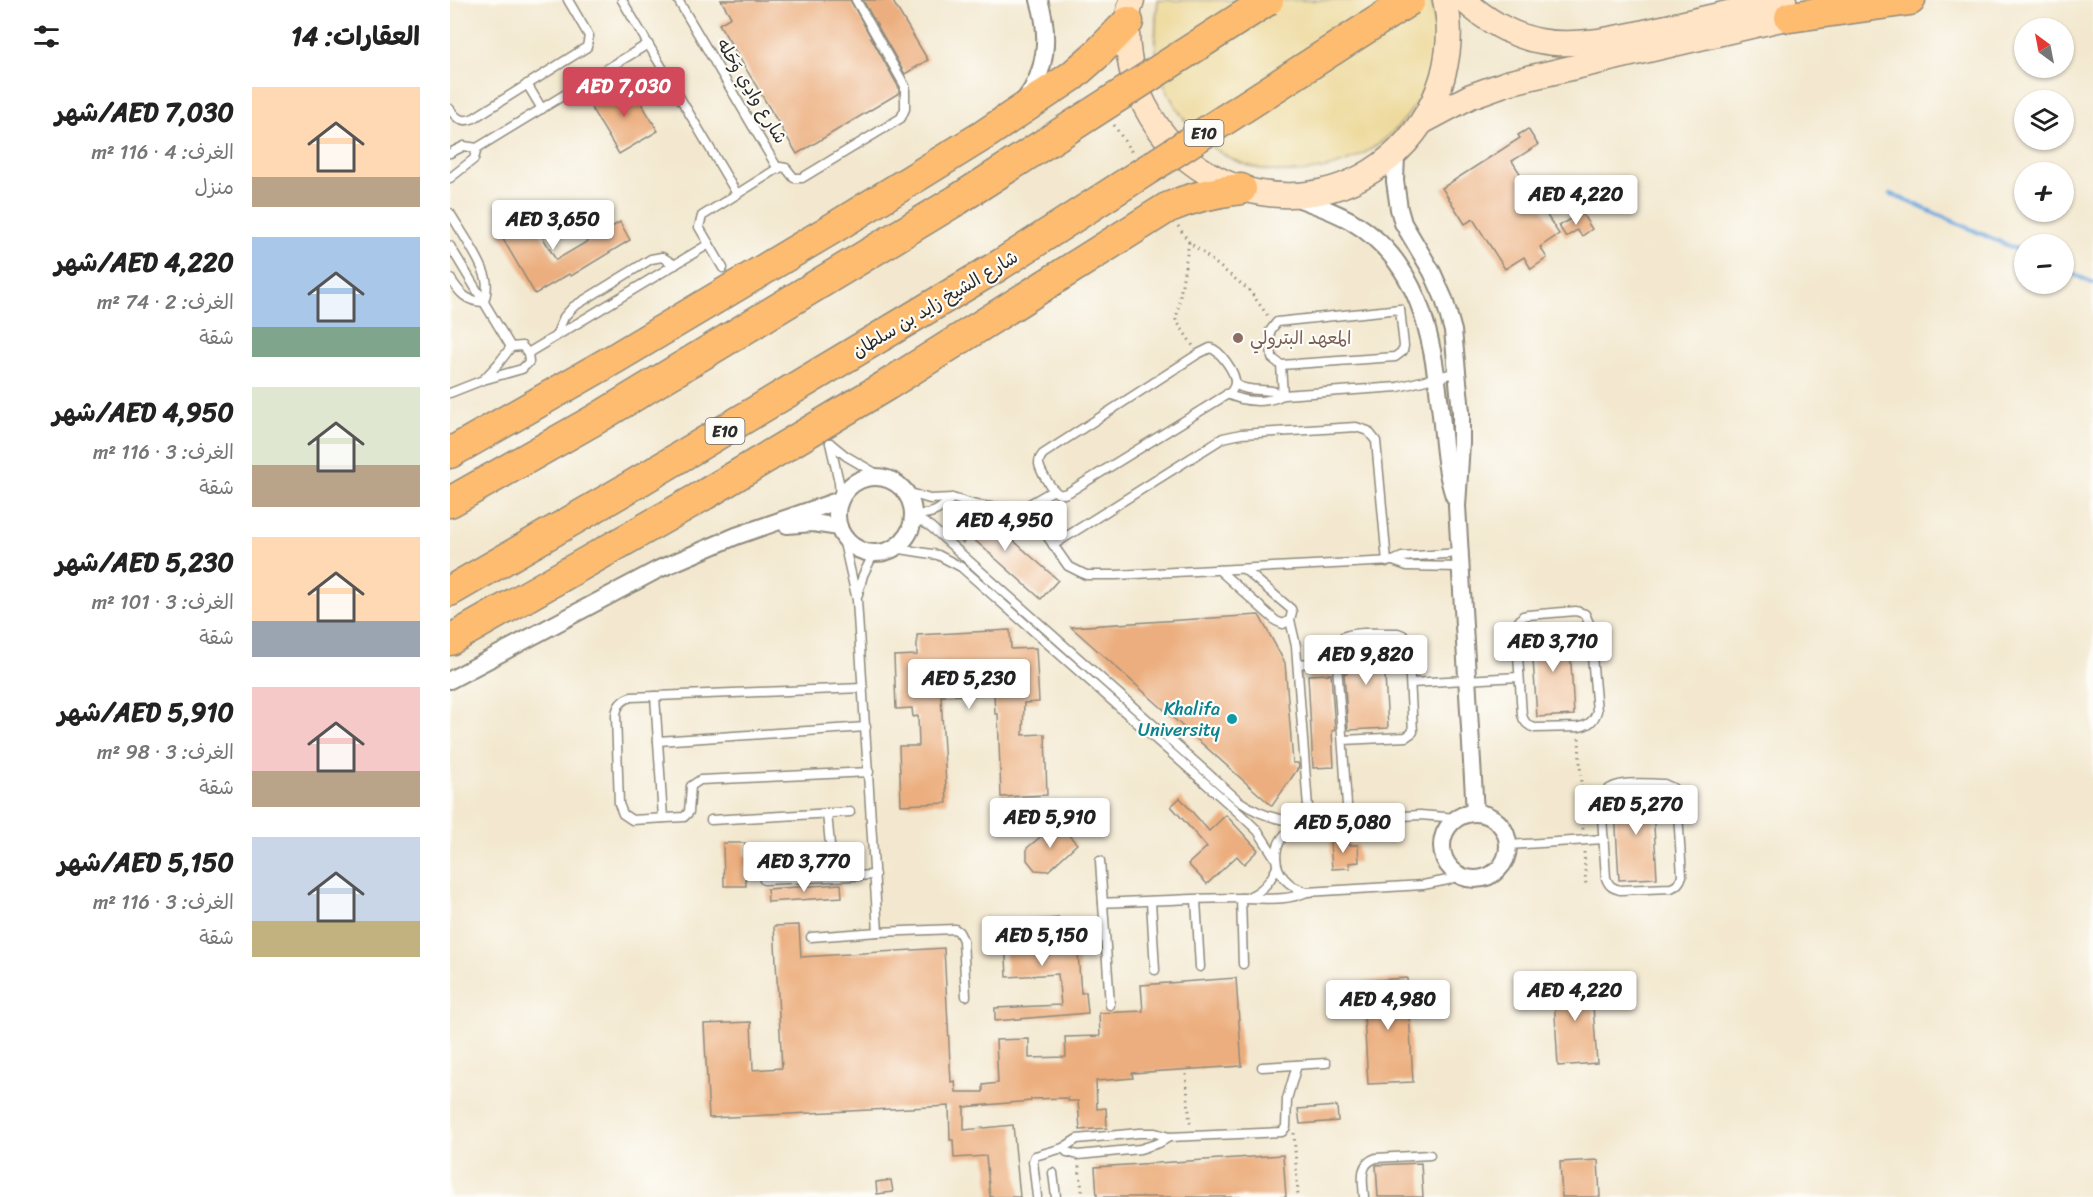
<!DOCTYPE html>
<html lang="ar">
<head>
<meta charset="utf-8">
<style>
  body { margin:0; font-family:Sriracha,"Playpen Sans Arabic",sans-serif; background:#f6f6f6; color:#222; direction:rtl; height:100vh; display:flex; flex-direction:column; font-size:22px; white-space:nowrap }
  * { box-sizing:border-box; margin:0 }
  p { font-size:20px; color:#767676 }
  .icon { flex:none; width:33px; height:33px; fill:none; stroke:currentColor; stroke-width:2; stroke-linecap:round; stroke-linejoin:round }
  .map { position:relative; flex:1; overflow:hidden; direction:ltr }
  .drawer { display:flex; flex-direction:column; background:#fff; width:450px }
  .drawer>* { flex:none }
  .needle { width:39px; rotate:328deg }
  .fabs { position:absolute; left:1564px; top:18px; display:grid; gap:12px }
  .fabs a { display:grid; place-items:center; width:60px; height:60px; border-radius:50%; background:#fff; box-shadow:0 2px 4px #0004; font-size:30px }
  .price { position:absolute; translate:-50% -51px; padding:0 14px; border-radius:6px; background:#fff; color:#222; font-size:20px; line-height:39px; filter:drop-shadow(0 2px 3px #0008) }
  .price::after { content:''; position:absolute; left:50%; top:36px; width:18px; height:14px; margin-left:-9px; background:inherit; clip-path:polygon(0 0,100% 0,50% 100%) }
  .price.current { background:#d1495b; color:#fff }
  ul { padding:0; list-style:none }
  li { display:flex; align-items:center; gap:18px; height:150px; padding:0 30px }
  li span { display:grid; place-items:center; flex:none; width:168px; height:120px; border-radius:0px; color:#555 }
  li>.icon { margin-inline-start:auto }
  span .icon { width:72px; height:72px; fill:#fffc; stroke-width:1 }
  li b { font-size:26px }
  h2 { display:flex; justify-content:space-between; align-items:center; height:72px; padding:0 30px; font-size:26px }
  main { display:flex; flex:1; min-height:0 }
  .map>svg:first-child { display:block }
  .sand { fill:#eeda9e; stroke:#8c8264; stroke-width:1.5 }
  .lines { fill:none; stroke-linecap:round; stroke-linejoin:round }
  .stream { stroke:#6da8de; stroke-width:4.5 }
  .building { fill:#ecae7e }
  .lane-casing { stroke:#8f8a7d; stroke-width:11 }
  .street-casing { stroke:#8f8a7d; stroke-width:20 }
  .secondary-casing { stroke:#8f8a7d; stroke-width:27 }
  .highway-casing { stroke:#8f8a7d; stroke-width:33 }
  .path { stroke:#8f8a7d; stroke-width:3; stroke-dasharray:1.5 4.5; stroke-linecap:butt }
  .lane { stroke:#fff; stroke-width:8 }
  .street { stroke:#fff; stroke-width:16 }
  .secondary { stroke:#ffe4c6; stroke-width:24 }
  .highway { stroke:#febc70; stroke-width:30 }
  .highway-bridge-casing { stroke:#8f8a7d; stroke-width:33; stroke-linecap:butt }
  .highway-bridge { stroke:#febc70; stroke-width:30 }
  .education-dot { fill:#8d6e63; stroke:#fdfcf7; stroke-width:2 }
  .culture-dot { fill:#0f9aa8; stroke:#fdfcf7; stroke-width:2 }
  .labels { text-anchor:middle; stroke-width:4.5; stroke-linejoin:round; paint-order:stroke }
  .shield { fill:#fdfcf7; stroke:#6a6a68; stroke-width:1.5 }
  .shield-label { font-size:16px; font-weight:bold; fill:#2b2b2b }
  .street-label { font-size:18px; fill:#2b2b2b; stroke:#fdfcf7 }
  .education-label { font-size:18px; fill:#785e54; stroke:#fdfcf7; text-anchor:start }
  .culture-label { font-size:18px; fill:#0d838f; stroke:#fdfcf7; text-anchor:end }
</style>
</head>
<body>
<main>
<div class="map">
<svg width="1643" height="1197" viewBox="0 0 1643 1197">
  <rect width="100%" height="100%" fill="#fdfcf7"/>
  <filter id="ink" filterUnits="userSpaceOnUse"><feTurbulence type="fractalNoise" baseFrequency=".0167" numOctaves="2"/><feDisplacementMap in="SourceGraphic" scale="12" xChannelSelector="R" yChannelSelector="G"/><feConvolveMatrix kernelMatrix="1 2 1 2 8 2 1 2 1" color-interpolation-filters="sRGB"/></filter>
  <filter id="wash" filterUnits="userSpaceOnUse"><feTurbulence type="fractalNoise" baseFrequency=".008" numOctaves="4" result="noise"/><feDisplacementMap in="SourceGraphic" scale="24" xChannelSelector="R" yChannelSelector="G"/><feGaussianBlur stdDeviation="1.35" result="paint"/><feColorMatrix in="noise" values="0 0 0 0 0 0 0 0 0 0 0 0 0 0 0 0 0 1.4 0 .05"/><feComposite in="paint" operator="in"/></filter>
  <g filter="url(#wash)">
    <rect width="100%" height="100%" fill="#f3e8cf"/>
    <path class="sand" d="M 708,0 L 982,0 C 985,23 987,45 981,68 C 951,180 795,212 730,113 C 720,98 711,81 708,64 C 704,42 705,22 708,0 Z"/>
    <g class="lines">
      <g class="stream">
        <path d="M 1441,194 L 1575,253"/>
        <path d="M 1614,270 L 1643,283"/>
      </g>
    </g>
    <g id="blocks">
      <g class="building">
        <path d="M 271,0 L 400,0 L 449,88 L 449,93 L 347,154 L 269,24 L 281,17 Z"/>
        <path d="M 413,0 L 442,0 L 478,60 L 455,74 Z"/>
        <path d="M 179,83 L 208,131 L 169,154 L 140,106 Z"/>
        <path d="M 1078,129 L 1088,145 L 1062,161 L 1109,234 L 1090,247 L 1097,258 L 1081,269 L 1074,257 L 1055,269 L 1023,219 L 1015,224 L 992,188 L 1070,138 L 1068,135 Z"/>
        <path d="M 76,209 L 106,260 L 170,222 L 180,240 L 121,276 L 119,274 L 85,294 L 46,227 Z"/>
        <path d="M 1131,212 L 1142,229 L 1132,236 L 1127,230 L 1116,237 L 1109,226 Z"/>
        <path d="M 520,510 L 531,512 L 608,580 L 591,599 L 520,536 L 513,543 L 500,532 Z"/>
        <path d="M 809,615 L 835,663 L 843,763 L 848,763 L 849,767 L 822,806 L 621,627 Z"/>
        <path d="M 1119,629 L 1124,715 L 1087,717 L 1081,631 Z"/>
        <path d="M 560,630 L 561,649 L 586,648 L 589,702 L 574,703 L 573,735 L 595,734 L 597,795 L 551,797 L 548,714 L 545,714 L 544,694 L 491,696 L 497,803 L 451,805 L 449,746 L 469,746 L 468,716 L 463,717 L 462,708 L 446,709 L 444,656 L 467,655 L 467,635 Z"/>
        <path d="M 933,641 L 938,728 L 898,730 L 894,673 L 897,673 L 895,643 Z"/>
        <path d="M 881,674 L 885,730 L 882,731 L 884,767 L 863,768 L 858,675 Z"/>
        <path d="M 1202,792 L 1207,878 L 1169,880 L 1164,794 Z"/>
        <path d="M 730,798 L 759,831 L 776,815 L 808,850 L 794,864 L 787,856 L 757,884 L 738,864 L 757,847 L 721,806 Z"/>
        <path d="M 607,823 L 627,844 L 598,871 L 585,870 L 577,860 L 577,848 Z"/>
        <path d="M 899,840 L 899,845 L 908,845 L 909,862 L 899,863 L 900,868 L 882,869 L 880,841 Z"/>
        <path d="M 273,843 L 295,843 L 295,856 L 343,853 L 344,864 L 295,867 L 296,886 L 274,886 Z"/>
        <path d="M 391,884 L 392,897 L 318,902 L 317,889 Z"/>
        <path d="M 609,918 L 611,954 L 628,953 L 631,993 L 636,992 L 638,1013 L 545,1021 L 545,1008 L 611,1005 L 608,974 L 557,977 L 554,922 Z"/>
        <path d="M 349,925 L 351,957 L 494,948 L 501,1082 L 505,1081 L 506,1092 L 533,1092 L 533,1085 L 548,1083 L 546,1040 L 579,1039 L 579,1058 L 616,1057 L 615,1037 L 650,1036 L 649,1013 L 693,1011 L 691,985 L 786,978 L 792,1066 L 682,1073 L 683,1078 L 646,1081 L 647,1109 L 656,1108 L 657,1128 L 630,1130 L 628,1101 L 618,1101 L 618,1098 L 581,1099 L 581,1101 L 514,1107 L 514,1130 L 563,1125 L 570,1197 L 540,1197 L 536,1156 L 504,1158 L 503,1140 L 500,1140 L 499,1106 L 259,1118 L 254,1024 L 301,1022 L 303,1070 L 332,1068 L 324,926 Z"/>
        <path d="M 957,978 L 963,1082 L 918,1084 L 912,981 Z"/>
        <path d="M 1141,978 L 1147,1063 L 1108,1066 L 1103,981 Z"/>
        <path d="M 887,1106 L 888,1121 L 850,1124 L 848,1109 Z"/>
        <path d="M 833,1155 L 836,1197 L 647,1197 L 645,1167 Z"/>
        <path d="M 1148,1160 L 1150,1197 L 1112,1197 L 1110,1162 Z"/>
        <path d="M 971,1163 L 973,1197 L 928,1197 L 926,1165 Z"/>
        <path d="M 441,1180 L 443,1192 L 427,1194 L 426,1182 Z"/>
      </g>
    </g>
  </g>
  <g filter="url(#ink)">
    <use href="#blocks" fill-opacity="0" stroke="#8f8a7d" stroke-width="1.5"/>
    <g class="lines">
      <g class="lane-casing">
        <g id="lane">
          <path d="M 172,0 L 287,194"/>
          <path d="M 228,0 L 328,169"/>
          <path d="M 77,84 L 92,109"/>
          <path d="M 0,109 C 6,119 13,123 24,118 L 137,47 L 139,36 L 118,0"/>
          <path d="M 0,153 L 14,146 L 27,148"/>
          <path d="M 0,178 L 24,159 L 27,148 L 198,44"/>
          <path d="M 0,213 C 10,230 32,261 36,279 C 38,287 36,295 34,302 C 16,302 9,292 0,278"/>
          <path d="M 0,246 L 61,347"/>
          <path d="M 273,268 L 249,227 L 252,216 L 330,167 L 336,168 L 344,178 L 352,178 L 451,118 L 455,109 L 455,86 L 406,0"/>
          <path d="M 950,309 L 954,346 L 953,351 L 945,357 L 831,365 L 822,358 L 820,331 L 827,322 Z"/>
          <path d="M 106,336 L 114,317 L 123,307 L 201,259 L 212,257 L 225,265"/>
          <path d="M 760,348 C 770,350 786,373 785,383 C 785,387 783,388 781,392 L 619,492 C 615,494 614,495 609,494 C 602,491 590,471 589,464 C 589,459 590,458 593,454 L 748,354 Z"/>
          <path d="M 78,353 L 259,244"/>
          <path d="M 831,365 L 833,395"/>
          <path d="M 785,384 C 800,394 818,386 833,395"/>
          <path d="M 0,393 L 33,380 L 72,369 L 79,362 L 78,353 L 72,346 L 61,347 L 48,364 L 33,380"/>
          <path d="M 777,394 C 794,402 816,404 833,395 L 948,387 L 1008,372"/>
          <path d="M 380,443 L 396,456 L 432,477"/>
          <path d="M 380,443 L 389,482 L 390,500"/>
          <path d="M 456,492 L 480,499 L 502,498 L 526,505 L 541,507 L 567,508 L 576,506 L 618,566 L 636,575 L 666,575 L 943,561 L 952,557 L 1009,553"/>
          <path d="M 576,506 L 604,490"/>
          <path d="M 464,514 C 481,516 490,510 502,498"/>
          <path d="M 463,516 L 481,527 L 789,801 C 809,815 829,821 853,822"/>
          <path d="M 392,534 L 407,600 L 428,932"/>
          <path d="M 603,545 L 773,438 L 791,434 L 906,427 L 918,431 L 926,441 L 937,562"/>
          <path d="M 444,548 L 488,555 L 511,567 L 789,813 L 808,831 L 826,859"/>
          <path d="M 943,561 L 957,566 L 1010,567"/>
          <path d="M 769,570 L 826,621 L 833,624 L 840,620 L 842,612 L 841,609 L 794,569"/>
          <path d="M 408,594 L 413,575 L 424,553"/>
          <path d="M 1126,611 L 1135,614 L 1139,623 L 1147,711 C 1144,721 1139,725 1129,727 L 1085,728 C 1078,726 1074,723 1072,715 L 1066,625 L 1073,616 L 1078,615 Z"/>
          <path d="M 840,620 L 846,646 L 859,821"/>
          <path d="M 848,664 L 887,661"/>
          <path d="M 961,683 L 1069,677"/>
          <path d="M 413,688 L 181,697 C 172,700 167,705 166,715 L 169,804 L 173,814 L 182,820 L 234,817 L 239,812 L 241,786 L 250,780 L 419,772"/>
          <path d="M 205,696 L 213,818"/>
          <path d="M 893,740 L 956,737 L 963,732 L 958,643 L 953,635 L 948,633 C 936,633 903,631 893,637 C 888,640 887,645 886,650 L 898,819"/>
          <path d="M 208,741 L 416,727"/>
          <path d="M 1214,784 L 1223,788 L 1227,797 L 1232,876 C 1230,883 1227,886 1221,888 L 1170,890 C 1162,888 1159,886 1156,878 L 1151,801 C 1157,777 1194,784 1214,784 Z"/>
          <path d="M 377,813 L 383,877"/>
          <path d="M 1007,818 L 970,815 L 853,822 C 815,837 818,882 857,892 L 973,885 L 998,880 L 1010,875"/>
          <path d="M 261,820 L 400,812"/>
          <path d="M 1058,845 L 1154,839"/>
          <path d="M 650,861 L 660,1005"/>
          <path d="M 314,880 L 425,875"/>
          <path d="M 798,897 C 813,891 821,881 827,867"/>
          <path d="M 791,898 L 793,964"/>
          <path d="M 746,900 L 750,967"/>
          <path d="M 701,901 L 705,970"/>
          <path d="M 653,903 C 700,901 747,898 793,898 C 818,898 833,902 857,892"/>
          <path d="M 361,937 L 428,932 L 505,929 L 509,932 L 513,940 L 516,996"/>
          <path d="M 812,1067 L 876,1063"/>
          <path d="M 613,1148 L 617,1152 L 628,1155 L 690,1149 L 709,1143 L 719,1137"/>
          <path d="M 603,1173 L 606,1197"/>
          <path d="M 587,1197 L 583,1161 L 585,1156 L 613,1148 L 627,1139 L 689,1133 L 705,1133 L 719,1137 L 832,1132 L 836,1127 L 837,1099 L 847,1065"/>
          <path d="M 914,1197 C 913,1181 908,1164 926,1158 L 980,1155"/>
        </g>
      </g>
      <g class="street-casing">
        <g id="street">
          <path d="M 574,101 C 597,72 600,35 589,0"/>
          <path d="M 946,154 L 945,181 L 949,209 L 953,223 L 982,272 L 994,299 L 1003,331 L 1011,412 L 1011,443 L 1007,506 L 1025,813"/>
          <path d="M 842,196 C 862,204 882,210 901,221 C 969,261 982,334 990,406 C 994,437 994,466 1004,496"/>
          <circle cx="425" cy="515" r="38"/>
          <path d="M 337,525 L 363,523 L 389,527"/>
          <path d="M 0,680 L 209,569 L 286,536 L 390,500"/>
          <circle cx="1025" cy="846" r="33"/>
        </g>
      </g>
      <g class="secondary-casing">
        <g id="secondary">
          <path d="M 682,0 C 671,31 680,78 695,106 C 758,227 923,224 983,102 C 998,71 1003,33 995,0"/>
          <path d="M 1014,0 C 1034,19 1062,36 1090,41 C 1130,49 1179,35 1217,27 C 1256,18 1295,9 1334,0"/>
          <path d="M 974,121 L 1021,96 L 1057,83 L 1340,17"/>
        </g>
      </g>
      <g class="highway-casing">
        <g id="highway">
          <path d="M 1340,17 L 1460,0"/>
          <path d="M 0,453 L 164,359 L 380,230 L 534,135 L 622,76 L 647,54 L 678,22"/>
          <path d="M 0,502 L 146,419 L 507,200"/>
          <path d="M 0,591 L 178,488 L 548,266"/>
          <path d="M 0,640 L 254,495 L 437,385 L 717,208 C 742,197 764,192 791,189"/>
        </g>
      </g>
      <g class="path">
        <path d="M 664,125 L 683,154"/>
        <path d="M 728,226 L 739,242 L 799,290 L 818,316"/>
        <path d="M 739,242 L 726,320 L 743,346"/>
        <path d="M 1129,738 L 1133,830"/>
        <path d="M 1134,852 L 1136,887"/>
        <path d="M 736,1074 L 740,1125"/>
        <path d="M 844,1133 L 848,1197"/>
        <path d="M 629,1166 L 633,1197"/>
      </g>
      <use href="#lane" class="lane"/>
      <use href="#street" class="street"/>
      <use href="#secondary" class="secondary"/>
      <use href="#highway" class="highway"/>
      <g class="highway-bridge-casing">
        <g id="highway-bridge">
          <path d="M 507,200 L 818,0"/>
          <path d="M 548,266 L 960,0"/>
        </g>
      </g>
      <use href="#highway-bridge" class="highway-bridge"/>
    </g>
  </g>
  <circle class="education-dot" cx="788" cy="338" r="6"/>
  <circle class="culture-dot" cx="782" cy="719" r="6"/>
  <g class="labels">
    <g class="shield">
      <rect x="734.5" y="120" width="39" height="26" rx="4.5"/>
      <rect x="255.5" y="418" width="39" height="26" rx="4.5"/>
    </g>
    <g class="shield-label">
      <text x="754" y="139">E10</text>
      <text x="275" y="437">E10</text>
    </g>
    <g class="street-label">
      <text transform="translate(302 91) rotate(59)" y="6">شارع وادِي وَحَله</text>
      <text transform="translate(485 304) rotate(-31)" y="6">شارع الشيخ زايد بن سلطان</text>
    </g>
    <g class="education-label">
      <text x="800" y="344">المعهد البترولي</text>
    </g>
    <g class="culture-label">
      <text x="770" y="715">Khalifa<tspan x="770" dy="21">University</tspan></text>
    </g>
  </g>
</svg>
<div class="fabs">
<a><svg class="needle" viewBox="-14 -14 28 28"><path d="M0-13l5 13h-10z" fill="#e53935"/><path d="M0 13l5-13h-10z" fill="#767676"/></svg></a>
<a><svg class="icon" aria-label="layers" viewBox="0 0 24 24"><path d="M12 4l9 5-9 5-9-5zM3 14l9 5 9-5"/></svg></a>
<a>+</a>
<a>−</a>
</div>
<b class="price current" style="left:174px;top:118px">AED 7,030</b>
<b class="price" style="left:1126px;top:226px">AED 4,220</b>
<b class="price" style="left:103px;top:251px">AED 3,650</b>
<b class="price" style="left:555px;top:552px">AED 4,950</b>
<b class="price" style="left:1103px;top:673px">AED 3,710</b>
<b class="price" style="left:916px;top:686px">AED 9,820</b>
<b class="price" style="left:519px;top:710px">AED 5,230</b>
<b class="price" style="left:1186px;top:836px">AED 5,270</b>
<b class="price" style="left:600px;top:849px">AED 5,910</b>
<b class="price" style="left:893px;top:854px">AED 5,080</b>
<b class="price" style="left:354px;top:893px">AED 3,770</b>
<b class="price" style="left:592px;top:967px">AED 5,150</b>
<b class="price" style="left:1125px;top:1022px">AED 4,220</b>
<b class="price" style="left:938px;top:1031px">AED 4,980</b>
</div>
<section class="drawer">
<h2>العقارات: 14<svg class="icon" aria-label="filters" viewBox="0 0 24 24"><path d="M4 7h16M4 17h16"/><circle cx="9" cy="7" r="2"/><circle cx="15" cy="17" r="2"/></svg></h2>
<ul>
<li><span style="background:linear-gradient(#ffd9b3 75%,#b9a48a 0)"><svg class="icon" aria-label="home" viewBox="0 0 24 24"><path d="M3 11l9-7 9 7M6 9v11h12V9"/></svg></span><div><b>AED 7,030/شهر</b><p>الغرف: 4 · 116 m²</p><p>منزل</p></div></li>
<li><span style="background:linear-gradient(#a9c7e8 75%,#7fa58c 0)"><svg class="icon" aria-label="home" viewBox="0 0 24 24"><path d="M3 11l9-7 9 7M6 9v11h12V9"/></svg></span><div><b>AED 4,220/شهر</b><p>الغرف: 2 · 74 m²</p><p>شقة</p></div></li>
<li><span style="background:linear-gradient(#dfe7d0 65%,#b9a48a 0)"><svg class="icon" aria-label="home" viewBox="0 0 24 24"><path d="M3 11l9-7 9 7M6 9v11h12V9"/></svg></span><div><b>AED 4,950/شهر</b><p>الغرف: 3 · 116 m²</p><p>شقة</p></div></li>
<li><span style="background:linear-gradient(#ffd9b3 70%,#9aa5b1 0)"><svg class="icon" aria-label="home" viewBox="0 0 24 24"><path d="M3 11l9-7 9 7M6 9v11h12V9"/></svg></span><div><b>AED 5,230/شهر</b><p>الغرف: 3 · 101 m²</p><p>شقة</p></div></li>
<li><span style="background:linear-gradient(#f6c9c9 70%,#b9a48a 0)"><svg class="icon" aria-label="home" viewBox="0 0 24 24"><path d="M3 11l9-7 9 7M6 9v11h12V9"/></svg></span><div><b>AED 5,910/شهر</b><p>الغرف: 3 · 98 m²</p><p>شقة</p></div></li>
<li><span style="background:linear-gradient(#c9d6e8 70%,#c2b280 0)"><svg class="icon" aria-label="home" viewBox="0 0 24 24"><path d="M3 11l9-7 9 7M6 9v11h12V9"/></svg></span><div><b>AED 5,150/شهر</b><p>الغرف: 3 · 116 m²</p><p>شقة</p></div></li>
</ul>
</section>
</main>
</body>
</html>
